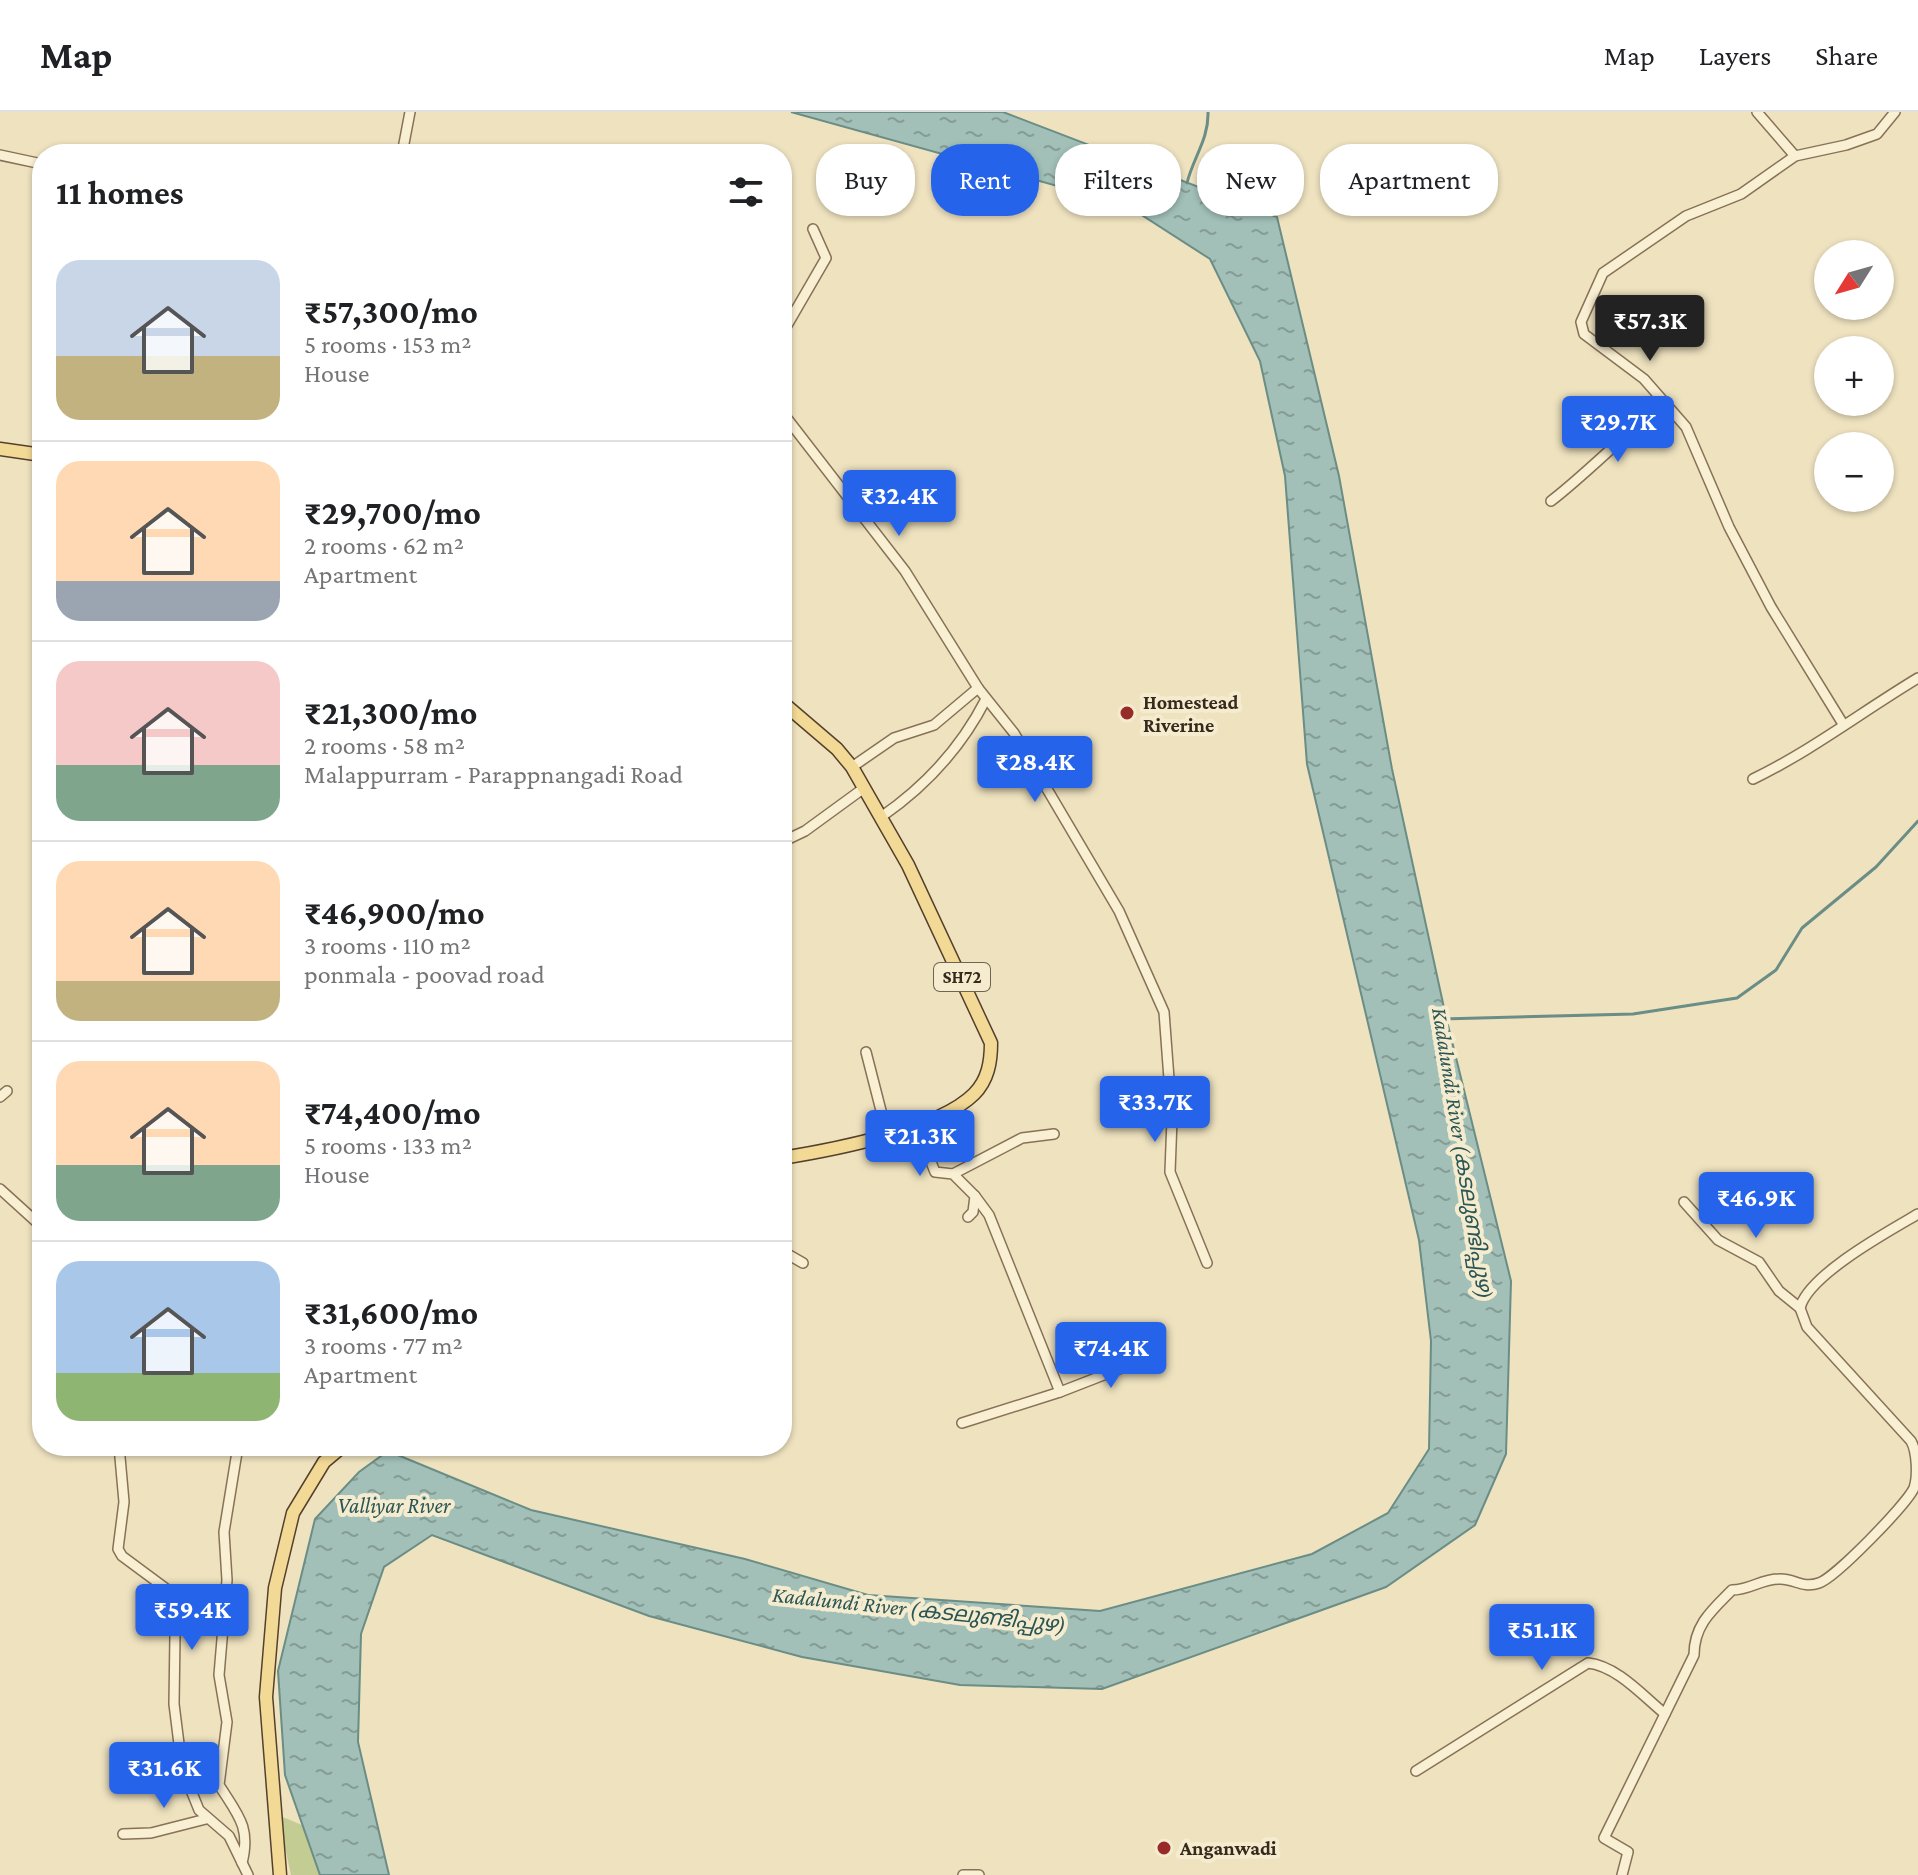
<!DOCTYPE html>
<html lang="en">
<head>
<meta charset="utf-8">
<style>
  body { margin:0; font-family:"Crimson Pro","Noto Sans Malayalam",serif; background:#f2f2f2; color:#202124; height:100vh; display:flex; flex-direction:column; font-size:30px; white-space:nowrap }
  * { box-sizing:border-box; margin:0 }
  p { font-size:26px; color:#757577 }
  .icon { flex:none; width:44px; height:44px; fill:none; stroke:currentColor; stroke-width:2; stroke-linecap:round; stroke-linejoin:round }
  .map { position:relative; flex:1; overflow:hidden }
  .panel { position:absolute; left:32px; top:32px; width:760px; height:1312px; display:flex; flex-direction:column; background:#fff; border-radius:32px; box-shadow:0 2px 6px #0004 }
  .panel>* { flex:none }
  .top-card { position:absolute; left:816px; top:32px; width:760px; height:72px; display:flex; gap:16px }
  .needle { width:52px; rotate:233deg }
  .controls { position:absolute; left:1814px; top:128px; display:grid; gap:16px }
  .controls a { display:grid; place-items:center; width:80px; height:80px; border-radius:50%; background:#fff; box-shadow:0 2px 6px #0004; font-size:40px }
  .price { position:absolute; translate:-50% -68px; padding:0 18px; border-radius:8px; background:#2563eb; color:#fff; font-size:26px; line-height:52px; filter:drop-shadow(0 2px 4px #0008) }
  .price::after { content:''; position:absolute; left:50%; top:48px; width:24px; height:18px; margin-left:-12px; background:inherit; clip-path:polygon(0 0,100% 0,50% 100%) }
  .price.current { background:#222; color:#fff }
  ul { padding:0; list-style:none }
  li { display:flex; align-items:center; gap:24px; height:200px; padding:0 24px }
  li+li { border-top:2px solid #e0e0e0 }
  li span { display:grid; place-items:center; flex:none; width:224px; height:160px; border-radius:24px; color:#555 }
  li>.icon { margin-inline-start:auto }
  span .icon { width:96px; height:96px; fill:#fffc; stroke-width:1 }
  li b { font-size:34px }
  h2 { display:flex; justify-content:space-between; align-items:center; height:96px; padding:0 24px; font-size:34px }
  .chip { padding:0 28px; border-radius:32px; background:#fff; box-shadow:0 2px 6px #0004; font-size:28px; line-height:72px }
  .chip.current { background:#2563eb; color:#fff }
  header { display:flex; align-items:center; gap:48px; box-sizing:border-box; height:112px; padding:0 40px; background:#fff; border-bottom:2px solid #e0e0e0 }
  header strong { font-size:38px }
  nav { display:flex; gap:44px; margin-inline-start:auto; font-size:28px }
  .map>svg:first-child { display:block }
  .green { fill:#c3cc93 }
  .water { fill:url(#water-ripples); stroke:#6a8d86; stroke-width:2 }
  .lines { fill:none; stroke-linecap:round; stroke-linejoin:round }
  .stream { stroke:#6a8d86; stroke-width:3 }
  .minor-casing { stroke:#877257; stroke-width:12 }
  .major-casing { stroke:#54402c; stroke-width:15 }
  .minor { stroke:#f9efd2; stroke-width:9 }
  .major { stroke:#f2d996; stroke-width:12 }
  .poi-dot { fill:#962b27; stroke:#f5eccf; stroke-width:3 }
  .labels { text-anchor:middle; stroke-width:8; stroke-linejoin:round; paint-order:stroke }
  .shield { fill:#f5eccf; stroke:#6f6452; stroke-width:2 }
  .shield-label { font-size:18px; font-weight:bold; fill:#362a1c }
  .poi-label { font-size:20px; font-weight:bold; fill:#362a1c; stroke:#f5eccf; text-anchor:start }
  .water-label { font-size:22px; font-style:italic; fill:#2b5655; stroke:#f5eccf }
</style>
</head>
<body>
<header>
<strong>Map</strong>
<nav><a>Map</a><a>Layers</a><a>Share</a></nav>
</header>
<div class="map">
<svg width="1918" height="1763" viewBox="0 0 1918 1763">
  <defs>
    <pattern id="water-ripples" width="26" height="14" patternUnits="userSpaceOnUse" patternTransform="scale(2)"><rect width="26" height="14" fill="#a2c0b8"/><path d="M2 4q2-2 4 0t4 0M15 11q2-2 4 0t4 0" fill="none" stroke="#859c95"/></pattern>
  </defs>
  <rect width="100%" height="100%" fill="#eee2bf"/>
  <path class="green" d="M 278,1703 L 309,1716 L 321,1763 L 291,1763 Z"/>
  <path class="water" d="M 791,0 L 1003,0 L 1277,105 L 1339,364 L 1392,657 L 1446,905 L 1511,1169 L 1506,1342 L 1475,1413 L 1386,1475 L 1102,1577 L 960,1573 L 802,1545 L 649,1504 L 432,1423 L 384,1455 L 361,1522 L 358,1630 L 389,1763 L 320,1763 L 285,1663 L 278,1559 L 315,1407 L 359,1360 L 388,1339 L 531,1398 L 745,1447 L 868,1483 L 1100,1499 L 1312,1442 L 1388,1401 L 1429,1337 L 1431,1229 L 1419,1128 L 1307,652 L 1285,364 L 1260,249 L 1210,147 L 1126,93 Z"/>
  <g class="lines">
    <g class="stream">
      <path d="M 1187,71 C 1193,46 1209,27 1208,0"/>
      <path d="M 1442,907 L 1633,902 L 1737,886 L 1776,858 L 1802,816 L 1876,755 L 1918,709"/>
    </g>
    <g class="minor-casing">
      <g id="minor">
        <path d="M 1757,0 L 1795,44"/>
        <path d="M 402,42 L 410,0"/>
        <path d="M 0,43 L 42,52"/>
        <path d="M 782,222 L 826,146 L 813,117"/>
        <path d="M 782,300 L 905,459 L 978,576"/>
        <path d="M 1551,389 C 1591,358 1625,321 1666,290"/>
        <path d="M 1843,612 L 1771,495 L 1729,415 L 1686,315 L 1644,267 L 1584,222 L 1581,210 L 1603,161 L 1686,104 L 1741,82 L 1795,44 L 1846,33 L 1877,22 L 1895,0"/>
        <path d="M 852,655 L 894,626 L 934,613 L 978,576 L 1014,621 L 1119,799 L 1164,900 L 1172,1007 L 1170,1060 L 1207,1151"/>
        <path d="M 1753,667 C 1811,639 1863,599 1918,566"/>
        <path d="M 881,705 C 926,674 961,636 986,587"/>
        <path d="M 782,730 L 805,719 L 864,676"/>
        <path d="M 866,940 L 887,1022"/>
        <path d="M 0,985 L 7,979"/>
        <path d="M 917,1014 L 935,1060 L 953,1062 L 975,1084 L 973,1100 L 968,1105"/>
        <path d="M 953,1062 L 1022,1026 L 1054,1022"/>
        <path d="M 0,1077 L 42,1115"/>
        <path d="M 1684,1090 L 1718,1128 L 1759,1150 L 1779,1179 L 1800,1196"/>
        <path d="M 782,1139 L 803,1151"/>
        <path d="M 1060,1280 L 1150,1245"/>
        <path d="M 962,1311 L 1060,1280 L 989,1103 L 975,1084"/>
        <path d="M 119,1334 L 124,1390 L 118,1437 L 122,1444 L 176,1484 L 180,1494 L 175,1523 L 174,1592 L 182,1656 L 199,1698 L 229,1724 L 248,1763"/>
        <path d="M 238,1334 L 224,1420 L 227,1468 L 219,1563 L 227,1610 L 219,1673 C 238,1703 251,1715 242,1751"/>
        <path d="M 1416,1659 L 1588,1551 C 1617,1554 1643,1584 1665,1602"/>
        <path d="M 123,1722 L 151,1721 L 206,1707"/>
        <path d="M 963,1763 L 979,1763"/>
        <path d="M 1622,1763 L 1628,1740 L 1604,1726 L 1694,1543 C 1694,1513 1712,1498 1732,1478 C 1750,1478 1761,1467 1779,1467 C 1794,1466 1802,1477 1819,1471 C 1835,1466 1907,1392 1914,1376 C 1918,1364 1917,1340 1911,1329 L 1807,1215 L 1800,1196 C 1808,1163 1889,1119 1918,1102"/>
      </g>
    </g>
    <g class="major-casing">
      <g id="major">
        <path d="M 0,337 L 42,343"/>
        <path d="M 782,590 L 837,637 L 852,655 L 908,753 L 991,931 C 991,950 988,968 974,982 C 938,1018 832,1038 782,1046"/>
        <path d="M 280,1763 L 266,1585 L 275,1476 L 293,1401 L 324,1350 L 343,1334"/>
      </g>
    </g>
    <use href="#minor" class="minor"/>
    <use href="#major" class="major"/>
  </g>
  <g class="poi-dot">
    <circle cx="1127" cy="601" r="8"/>
    <circle cx="1164" cy="1736" r="8"/>
  </g>
  <g class="labels">
    <rect class="shield" x="934" y="851" width="56" height="28" rx="6"/>
    <g class="shield-label">
      <text x="962" y="871">SH72</text>
    </g>
    <g class="poi-label">
      <text x="1143" y="597">Homestead<tspan x="1143" dy="23">Riverine</tspan></text>
      <text x="1180" y="1743">Anganwadi</text>
    </g>
    <g class="water-label">
      <text transform="translate(1463 1041) rotate(81)" y="8">Kadalundi River (കടലുണ്ടിപ്പുഴ)</text>
      <text x="394" y="1401">Valliyar River</text>
      <text transform="translate(919 1497) rotate(6)" y="8">Kadalundi River (കടലുണ്ടിപ്പുഴ)</text>
    </g>
  </g>
</svg>
<div class="controls">
<a><svg class="needle" viewBox="-14 -14 28 28"><path d="M0-13l5 13h-10z" fill="#e53935"/><path d="M0 13l5-13h-10z" fill="#757577"/></svg></a>
<a>+</a>
<a>−</a>
</div>
<b class="price current" style="left:1650px;top:251px">₹57.3K</b>
<b class="price" style="left:1618px;top:352px">₹29.7K</b>
<b class="price" style="left:899px;top:426px">₹32.4K</b>
<b class="price" style="left:1035px;top:692px">₹28.4K</b>
<b class="price" style="left:1155px;top:1032px">₹33.7K</b>
<b class="price" style="left:920px;top:1066px">₹21.3K</b>
<b class="price" style="left:1756px;top:1128px">₹46.9K</b>
<b class="price" style="left:1111px;top:1278px">₹74.4K</b>
<b class="price" style="left:192px;top:1540px">₹59.4K</b>
<b class="price" style="left:1542px;top:1560px">₹51.1K</b>
<b class="price" style="left:164px;top:1698px">₹31.6K</b>
<div class="top-card">
<a class="chip">Buy</a>
<a class="chip current">Rent</a>
<a class="chip">Filters</a>
<a class="chip">New</a>
<a class="chip">Apartment</a>
</div>
<section class="panel">
<h2>11 homes<svg class="icon" aria-label="filters" viewBox="0 0 24 24"><path d="M4 7h16M4 17h16"/><circle cx="9" cy="7" r="2"/><circle cx="15" cy="17" r="2"/></svg></h2>
<ul>
<li><span style="background:linear-gradient(#c9d6e8 60%,#c2b280 0)"><svg class="icon" aria-label="home" viewBox="0 0 24 24"><path d="M3 11l9-7 9 7M6 9v11h12V9"/></svg></span><div><b>₹57,300/mo</b><p>5 rooms · 153 m²</p><p>House</p></div></li>
<li><span style="background:linear-gradient(#ffd9b3 75%,#9aa5b1 0)"><svg class="icon" aria-label="home" viewBox="0 0 24 24"><path d="M3 11l9-7 9 7M6 9v11h12V9"/></svg></span><div><b>₹29,700/mo</b><p>2 rooms · 62 m²</p><p>Apartment</p></div></li>
<li><span style="background:linear-gradient(#f6c9c9 65%,#7fa58c 0)"><svg class="icon" aria-label="home" viewBox="0 0 24 24"><path d="M3 11l9-7 9 7M6 9v11h12V9"/></svg></span><div><b>₹21,300/mo</b><p>2 rooms · 58 m²</p><p>Malappurram - Parappnangadi Road</p></div></li>
<li><span style="background:linear-gradient(#ffd9b3 75%,#c2b280 0)"><svg class="icon" aria-label="home" viewBox="0 0 24 24"><path d="M3 11l9-7 9 7M6 9v11h12V9"/></svg></span><div><b>₹46,900/mo</b><p>3 rooms · 110 m²</p><p>ponmala - poovad road</p></div></li>
<li><span style="background:linear-gradient(#ffd9b3 65%,#7fa58c 0)"><svg class="icon" aria-label="home" viewBox="0 0 24 24"><path d="M3 11l9-7 9 7M6 9v11h12V9"/></svg></span><div><b>₹74,400/mo</b><p>5 rooms · 133 m²</p><p>House</p></div></li>
<li><span style="background:linear-gradient(#a9c7e8 70%,#8fb573 0)"><svg class="icon" aria-label="home" viewBox="0 0 24 24"><path d="M3 11l9-7 9 7M6 9v11h12V9"/></svg></span><div><b>₹31,600/mo</b><p>3 rooms · 77 m²</p><p>Apartment</p></div></li>
</ul>
</section>
</div>
</body>
</html>
